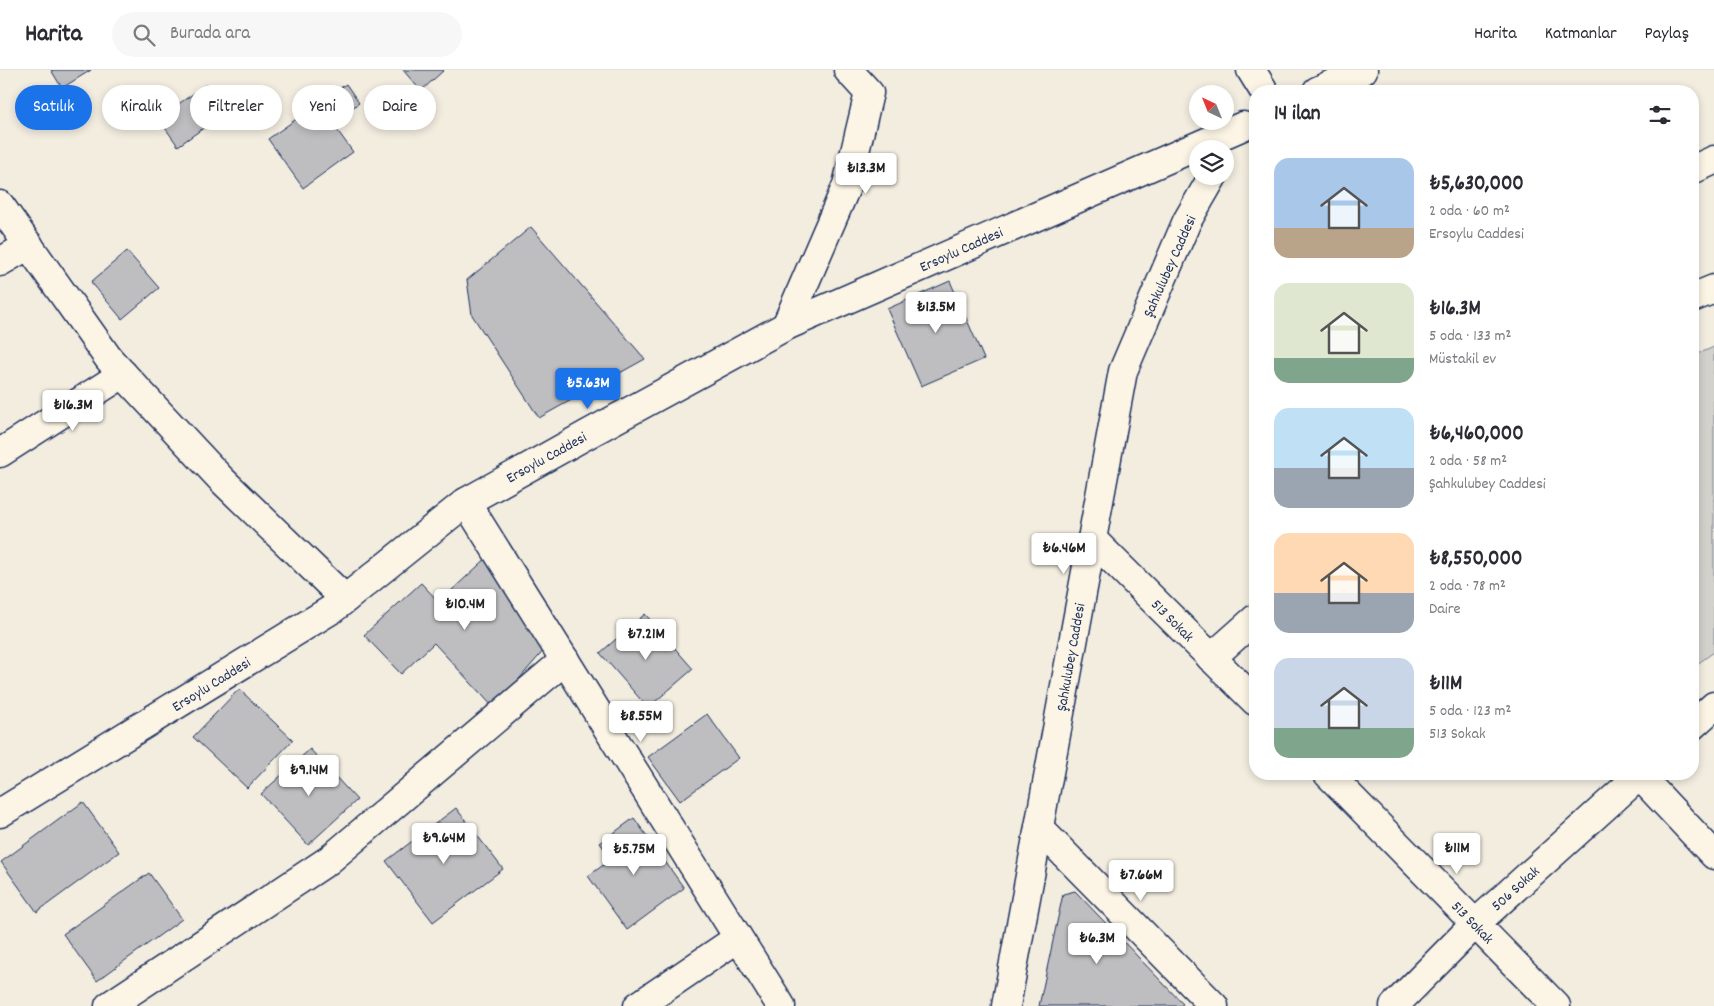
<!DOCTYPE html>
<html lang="tr">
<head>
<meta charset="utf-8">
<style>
  body { margin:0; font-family:Dekko,sans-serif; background:#f7f7f7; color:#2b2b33; height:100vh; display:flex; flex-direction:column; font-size:19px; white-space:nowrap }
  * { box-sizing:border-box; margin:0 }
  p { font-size:16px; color:#7c7c81 }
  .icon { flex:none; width:28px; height:28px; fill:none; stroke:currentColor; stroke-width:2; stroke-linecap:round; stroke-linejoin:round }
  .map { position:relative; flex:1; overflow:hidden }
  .details { position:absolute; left:1249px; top:15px; width:450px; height:695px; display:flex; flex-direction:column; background:#fff; border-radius:20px; box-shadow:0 2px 8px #0003 }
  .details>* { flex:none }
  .hud { position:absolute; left:15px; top:15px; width:475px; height:45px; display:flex; gap:10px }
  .needle { width:32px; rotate:317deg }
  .controls { position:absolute; left:1189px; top:15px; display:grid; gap:10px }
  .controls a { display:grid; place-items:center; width:45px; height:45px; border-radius:50%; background:#fff; box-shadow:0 2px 8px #0003; font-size:25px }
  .price { position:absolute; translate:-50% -42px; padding:0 11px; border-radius:5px; background:#fff; color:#222; font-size:16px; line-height:32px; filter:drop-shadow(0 1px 2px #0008) }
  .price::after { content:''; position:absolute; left:50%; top:30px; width:15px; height:11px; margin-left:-8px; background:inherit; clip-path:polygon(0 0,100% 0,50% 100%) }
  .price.active { background:#1a73e8; color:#fff }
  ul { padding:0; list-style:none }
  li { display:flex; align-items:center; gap:15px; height:125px; padding:0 25px }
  li span { display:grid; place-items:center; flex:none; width:140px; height:100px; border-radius:15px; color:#555 }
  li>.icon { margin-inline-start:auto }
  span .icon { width:60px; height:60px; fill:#fffc; stroke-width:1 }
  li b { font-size:21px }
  h2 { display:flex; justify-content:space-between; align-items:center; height:60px; padding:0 25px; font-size:21px }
  .tag { padding:0 18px; border-radius:22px; background:#fff; box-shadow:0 2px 8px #0003; font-size:18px; line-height:45px }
  .tag.active { background:#1a73e8; color:#fff }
  header { display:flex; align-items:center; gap:30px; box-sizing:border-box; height:70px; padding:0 25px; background:#fff; border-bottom:1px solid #e1e1e2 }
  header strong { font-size:24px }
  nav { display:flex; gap:28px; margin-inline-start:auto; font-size:18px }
  .search { width:350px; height:45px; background:#f7f7f7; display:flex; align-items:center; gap:12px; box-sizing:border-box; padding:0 18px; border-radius:28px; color:#7c7c81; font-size:19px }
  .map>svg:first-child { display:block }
  .green { fill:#d3d1cc; stroke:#778095 }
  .building { fill:#bebec0; stroke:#1b2f5e }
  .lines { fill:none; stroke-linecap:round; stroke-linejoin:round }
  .minor-casing { stroke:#1b2f5e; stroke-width:31 }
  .tertiary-casing { stroke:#1b2f5e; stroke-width:31 }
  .minor { stroke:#fcf5e5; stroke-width:28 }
  .tertiary { stroke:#fcf5e5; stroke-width:28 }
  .labels { text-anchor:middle; stroke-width:4; stroke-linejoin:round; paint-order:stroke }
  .street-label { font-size:15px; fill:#1b2f5e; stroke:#fcf5e5 }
</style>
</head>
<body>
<header>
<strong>Harita</strong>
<div class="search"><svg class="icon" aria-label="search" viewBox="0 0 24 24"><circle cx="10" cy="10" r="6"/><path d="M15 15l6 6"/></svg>Burada ara</div>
<nav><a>Harita</a><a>Katmanlar</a><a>Paylaş</a></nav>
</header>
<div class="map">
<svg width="1714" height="936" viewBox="0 0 1714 936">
  <rect width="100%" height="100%" fill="#f3ede0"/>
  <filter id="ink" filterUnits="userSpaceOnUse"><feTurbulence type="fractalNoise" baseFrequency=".02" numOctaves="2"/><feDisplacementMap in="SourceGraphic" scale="10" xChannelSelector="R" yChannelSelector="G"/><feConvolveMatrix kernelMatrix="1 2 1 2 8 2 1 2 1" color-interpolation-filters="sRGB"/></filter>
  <g filter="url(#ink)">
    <path class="green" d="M 1714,277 L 1714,582 L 1693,597 L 1693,286 Z"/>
    <g class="building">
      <path d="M 51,0 L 91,0 L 62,18 Z"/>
      <path d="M 403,0 L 444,0 L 421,21 Z"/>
      <path d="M 346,14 L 359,33 L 332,53 L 353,82 L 303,118 L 268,69 Z"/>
      <path d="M 206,15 L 225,43 L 178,76 L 158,48 Z"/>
      <path d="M 531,157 L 645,289 L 539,348 L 472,245 L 467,210 Z"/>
      <path d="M 127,181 L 159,218 L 122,249 L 91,212 Z"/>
      <path d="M 950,211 L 984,289 L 921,316 L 887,239 Z"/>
      <path d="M 491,484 L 545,579 L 494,638 L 434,573 L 401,604 L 364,565 L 421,513 L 439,532 Z"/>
      <path d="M 645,544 L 693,599 L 648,638 L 600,583 Z"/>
      <path d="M 239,619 L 293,670 L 247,718 L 193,667 Z"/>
      <path d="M 707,644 L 739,688 L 680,731 L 648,687 Z"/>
      <path d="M 310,679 L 357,730 L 308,775 L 261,724 Z"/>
      <path d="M 83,732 L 119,782 L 37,842 L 1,792 Z"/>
      <path d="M 456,738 L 503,799 L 433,852 L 386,791 Z"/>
      <path d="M 634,748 L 684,818 L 627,860 L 588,806 L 612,789 L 600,773 Z"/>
      <path d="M 149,803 L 182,849 L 97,911 L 63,864 Z"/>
      <path d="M 1075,821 L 1183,934 L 1180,936 L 1039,936 L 1063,824 Z"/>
    </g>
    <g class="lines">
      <g class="minor-casing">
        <g id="minor">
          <path d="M 1251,0 L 1264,21"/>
          <path d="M 1692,100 L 1714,90"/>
          <path d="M 0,135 L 109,289 L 222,410 L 345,529"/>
          <path d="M 0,192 L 29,175"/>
          <path d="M 1692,228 L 1714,219"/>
          <path d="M 786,256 L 847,115 L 869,23 L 848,0"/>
          <path d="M 0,383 L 123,304"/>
          <path d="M 466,432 L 781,936"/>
          <path d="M 1092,469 L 1255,631"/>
          <path d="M 1211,588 L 1255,549"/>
          <path d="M 1692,656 L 1714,636"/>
          <path d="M 1328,704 L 1556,936"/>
          <path d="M 1638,704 L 1714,785"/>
          <path d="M 1039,758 L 1214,936"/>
          <path d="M 109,936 L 329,790 L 565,590"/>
          <path d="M 638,936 L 738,868"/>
          <path d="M 1394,936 L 1475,854 L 1641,704"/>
        </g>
      </g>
      <g class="tertiary-casing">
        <g id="tertiary">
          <path d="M 1317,21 L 1363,0"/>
          <path d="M 0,743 L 334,538 L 466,432 L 588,364 L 786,256 L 1243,56"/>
          <path d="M 1006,936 L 1123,301 L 1187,151 L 1213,106"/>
        </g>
      </g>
      <use href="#minor" class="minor"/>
      <use href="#tertiary" class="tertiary"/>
    </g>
  </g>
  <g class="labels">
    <g class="street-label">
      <text transform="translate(961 179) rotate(-24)" y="5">Ersoylu Caddesi</text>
      <text transform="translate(1169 196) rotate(-66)" y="5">Şahkulubey Caddesi</text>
      <text transform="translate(546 387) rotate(-29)" y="5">Ersoylu Caddesi</text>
      <text transform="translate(1173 550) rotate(45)" y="5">513 Sokak</text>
      <text transform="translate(1070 587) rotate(-80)" y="5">Şahkulubey Caddesi</text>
      <text transform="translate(211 614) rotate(-32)" y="5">Ersoylu Caddesi</text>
      <text transform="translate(1515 818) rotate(-42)" y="5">506 Sokak</text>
      <text transform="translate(1473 852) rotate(46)" y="5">513 Sokak</text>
    </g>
  </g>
</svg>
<div class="controls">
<a><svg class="needle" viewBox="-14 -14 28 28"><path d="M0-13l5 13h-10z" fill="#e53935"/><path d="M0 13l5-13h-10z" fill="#7c7c81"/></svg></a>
<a><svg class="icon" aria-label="layers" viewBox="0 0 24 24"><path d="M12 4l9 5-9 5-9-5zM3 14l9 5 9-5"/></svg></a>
</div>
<b class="price" style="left:866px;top:125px">₺13.3M</b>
<b class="price" style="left:936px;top:264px">₺13.5M</b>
<b class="price active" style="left:588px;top:340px">₺5.63M</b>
<b class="price" style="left:73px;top:362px">₺16.3M</b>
<b class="price" style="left:1064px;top:505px">₺6.46M</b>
<b class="price" style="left:465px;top:561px">₺10.4M</b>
<b class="price" style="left:646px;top:591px">₺7.21M</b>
<b class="price" style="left:641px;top:673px">₺8.55M</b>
<b class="price" style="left:309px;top:727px">₺9.14M</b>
<b class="price" style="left:444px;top:795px">₺9.64M</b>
<b class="price" style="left:1457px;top:805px">₺11M</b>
<b class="price" style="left:634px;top:806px">₺5.75M</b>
<b class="price" style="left:1141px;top:832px">₺7.66M</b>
<b class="price" style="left:1097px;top:895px">₺6.3M</b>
<div class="hud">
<a class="tag active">Satılık</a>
<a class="tag">Kiralık</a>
<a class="tag">Filtreler</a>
<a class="tag">Yeni</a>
<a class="tag">Daire</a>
</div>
<section class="details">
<h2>14 ilan<svg class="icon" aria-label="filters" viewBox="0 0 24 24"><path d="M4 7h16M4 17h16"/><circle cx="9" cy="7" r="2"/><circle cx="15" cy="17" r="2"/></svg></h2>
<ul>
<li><span style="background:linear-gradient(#a9c7e8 70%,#b9a48a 0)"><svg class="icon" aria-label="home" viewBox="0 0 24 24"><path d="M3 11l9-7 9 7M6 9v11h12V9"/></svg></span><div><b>₺5,630,000</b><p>2 oda · 60 m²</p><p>Ersoylu Caddesi</p></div></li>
<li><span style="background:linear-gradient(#dfe7d0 75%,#7fa58c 0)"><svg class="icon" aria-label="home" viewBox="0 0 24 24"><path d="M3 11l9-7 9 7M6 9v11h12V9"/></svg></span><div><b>₺16.3M</b><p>5 oda · 133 m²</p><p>Müstakil ev</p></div></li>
<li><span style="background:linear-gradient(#bfe0f5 60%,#9aa5b1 0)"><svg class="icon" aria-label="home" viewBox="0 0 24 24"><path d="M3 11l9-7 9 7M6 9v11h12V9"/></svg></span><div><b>₺6,460,000</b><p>2 oda · 58 m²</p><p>Şahkulubey Caddesi</p></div></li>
<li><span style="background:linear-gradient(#ffd9b3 60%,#9aa5b1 0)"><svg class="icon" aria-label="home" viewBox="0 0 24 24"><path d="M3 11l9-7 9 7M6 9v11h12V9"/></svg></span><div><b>₺8,550,000</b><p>2 oda · 78 m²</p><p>Daire</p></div></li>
<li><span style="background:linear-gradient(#c9d6e8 70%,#7fa58c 0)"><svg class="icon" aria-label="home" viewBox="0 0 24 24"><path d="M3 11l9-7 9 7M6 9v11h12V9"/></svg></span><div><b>₺11M</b><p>5 oda · 123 m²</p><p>513 Sokak</p></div></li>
</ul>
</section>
</div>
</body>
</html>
